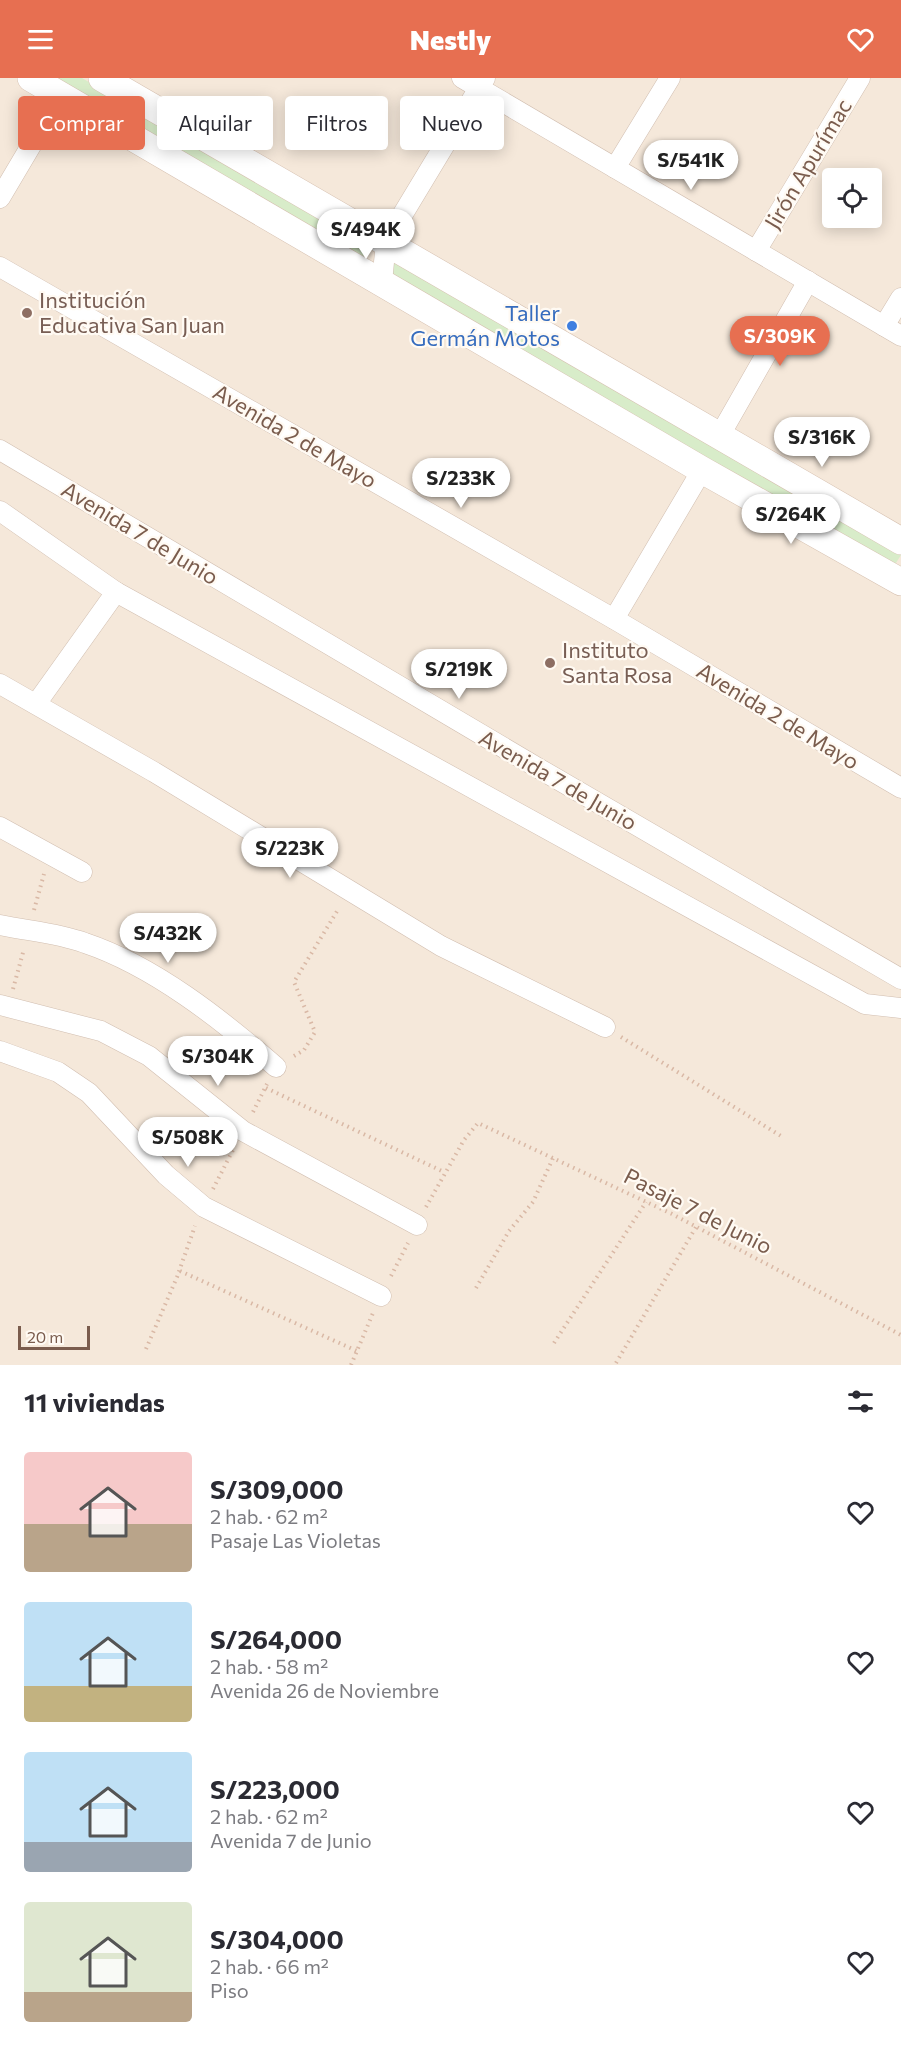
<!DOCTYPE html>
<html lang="es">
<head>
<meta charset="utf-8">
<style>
  body { margin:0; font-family:Commissioner,sans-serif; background:#f7f7f7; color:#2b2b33; height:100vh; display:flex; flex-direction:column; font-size:22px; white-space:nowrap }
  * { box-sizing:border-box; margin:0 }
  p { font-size:20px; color:#7c7c81 }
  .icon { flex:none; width:33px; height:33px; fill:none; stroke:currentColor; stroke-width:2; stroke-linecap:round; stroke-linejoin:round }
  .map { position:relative; height:1287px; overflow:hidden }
  .details { display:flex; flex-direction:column; background:#fff; flex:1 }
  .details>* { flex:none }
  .top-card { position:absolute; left:18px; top:18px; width:600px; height:54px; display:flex; gap:12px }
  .controls { position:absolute; left:822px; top:90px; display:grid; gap:12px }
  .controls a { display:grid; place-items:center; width:60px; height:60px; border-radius:6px; background:#fff; box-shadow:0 3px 15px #0003; font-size:30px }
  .scale { position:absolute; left:18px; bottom:15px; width:72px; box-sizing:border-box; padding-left:6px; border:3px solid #7a5c4d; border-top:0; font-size:16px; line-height:21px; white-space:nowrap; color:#7a5c4d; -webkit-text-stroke:4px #fffaf3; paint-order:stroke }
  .price { position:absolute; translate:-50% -51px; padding:0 14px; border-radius:21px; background:#fff; color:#222; font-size:20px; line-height:39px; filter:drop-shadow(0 2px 3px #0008) }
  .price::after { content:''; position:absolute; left:50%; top:36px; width:18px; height:14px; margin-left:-9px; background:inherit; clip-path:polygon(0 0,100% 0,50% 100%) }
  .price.active { background:#e76f51; color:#fff }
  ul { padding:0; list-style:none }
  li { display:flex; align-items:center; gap:18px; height:150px; padding:0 24px }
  li span { display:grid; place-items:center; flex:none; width:168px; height:120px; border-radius:6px; color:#555 }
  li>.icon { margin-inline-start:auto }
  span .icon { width:72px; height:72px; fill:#fffc; stroke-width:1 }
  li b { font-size:26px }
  h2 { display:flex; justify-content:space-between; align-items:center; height:72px; padding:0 24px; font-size:26px }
  .pill { padding:0 21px; border-radius:6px; background:#fff; box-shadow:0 3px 15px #0003; font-size:21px; line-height:54px }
  .pill.active { background:#e76f51; color:#fff }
  header { display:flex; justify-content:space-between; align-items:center; height:78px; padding:0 24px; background:#e76f51; color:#fff; font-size:27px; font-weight:800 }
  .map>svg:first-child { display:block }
  .residential { fill:#f5e8da; fill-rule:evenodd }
  .green { fill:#d8ecc9 }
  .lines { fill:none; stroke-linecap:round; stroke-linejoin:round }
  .street-casing { stroke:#d1beb0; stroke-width:21 }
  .secondary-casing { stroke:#d6c0b0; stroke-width:28 }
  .path { stroke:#d9b8a5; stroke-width:4; stroke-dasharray:1.5 4.5; stroke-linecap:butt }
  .street { stroke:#fff; stroke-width:20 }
  .secondary { stroke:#fff; stroke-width:27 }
  .education-dot { fill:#8d6e63; stroke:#fffaf3; stroke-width:2 }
  .shop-dot { fill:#3f7fe0; stroke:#fffaf3; stroke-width:2 }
  .labels { text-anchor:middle; stroke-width:4.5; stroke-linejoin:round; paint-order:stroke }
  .street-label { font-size:22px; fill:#7a5c4d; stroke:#fffaf3 }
  .education-label { font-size:22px; fill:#785e54; stroke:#fffaf3; text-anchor:start }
  .shop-label { font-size:22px; fill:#366cbe; stroke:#fffaf3; text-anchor:end }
</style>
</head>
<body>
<header><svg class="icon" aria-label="menu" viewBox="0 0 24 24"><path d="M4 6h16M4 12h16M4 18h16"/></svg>Nestly<svg class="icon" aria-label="heart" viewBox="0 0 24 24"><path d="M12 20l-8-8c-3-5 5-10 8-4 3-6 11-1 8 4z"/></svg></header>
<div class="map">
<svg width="901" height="1287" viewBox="0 0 901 1287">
  <rect width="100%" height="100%" fill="#fdf6ec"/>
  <path class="residential" d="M 0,0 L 901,0 L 901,1287 L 0,1287 ZM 832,100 L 872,100 L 872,140 L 832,140 Z"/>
  <g class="green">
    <path d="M 56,0 L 82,0 L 369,169 L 363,180 Z"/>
    <path d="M 395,183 L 901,477 L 894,488 L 388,194 Z"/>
  </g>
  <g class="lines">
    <g class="street-casing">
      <g id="street">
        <path d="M 462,0 L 901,258"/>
        <path d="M 615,90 L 670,0"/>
        <path d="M 0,120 L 61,17"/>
        <path d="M 756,173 L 860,0"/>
        <path d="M 0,189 L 614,541 L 901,710"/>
        <path d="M 382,204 L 386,164 L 485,0"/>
        <path d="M 884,248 L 901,220"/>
        <path d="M 720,357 L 808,203"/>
        <path d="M 0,372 L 538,690 L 901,901"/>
        <path d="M 0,433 L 116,514 L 865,926 L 901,930"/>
        <path d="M 614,541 L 702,392"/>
        <path d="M 0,606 L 154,694 L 441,868 L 605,949"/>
        <path d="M 36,626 L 116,514"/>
        <path d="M 0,749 L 82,794"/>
        <path d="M 0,847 C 28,853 58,855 85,865 C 154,888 222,942 276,989"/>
        <path d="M 0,927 L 101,953 L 149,978 L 243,1053 L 417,1147"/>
        <path d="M 0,973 L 58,994 L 89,1015 L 166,1097 L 204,1129 L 381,1218"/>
      </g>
    </g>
    <g class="secondary-casing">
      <g id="secondary">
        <path d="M 31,0 L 702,392 L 901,504"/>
        <path d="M 102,0 L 901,463"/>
      </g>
    </g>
    <g class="path">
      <path d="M 34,832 L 44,796"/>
      <path d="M 13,911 L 24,871"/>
      <path d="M 621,959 L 781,1058"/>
      <path d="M 294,978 L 304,972 L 315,954 L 294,904 L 339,830"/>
      <path d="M 266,1010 L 444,1094"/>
      <path d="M 253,1034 L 267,1006"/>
      <path d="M 213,1111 L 234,1070"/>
      <path d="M 426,1129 L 464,1062 L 478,1045 L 672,1136 L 901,1257"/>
      <path d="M 180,1193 L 357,1273"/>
      <path d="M 391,1198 L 408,1165"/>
      <path d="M 476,1210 L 509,1153 L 533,1124 L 553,1080"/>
      <path d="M 554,1265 L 646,1124"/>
      <path d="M 146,1271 L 177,1199 L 195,1148"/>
      <path d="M 616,1285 L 696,1149"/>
      <path d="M 351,1287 L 373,1235"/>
    </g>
    <use href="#street" class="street"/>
    <use href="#secondary" class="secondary"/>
  </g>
  <g class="education-dot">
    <circle cx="27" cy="235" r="6"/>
    <circle cx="550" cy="585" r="6"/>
  </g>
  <circle class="shop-dot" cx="572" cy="248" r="6"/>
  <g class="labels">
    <g class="street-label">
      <text transform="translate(808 86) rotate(-59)" y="8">Jirón Apurímac</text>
      <text transform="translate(295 358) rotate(30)" y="8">Avenida 2 de Mayo</text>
      <text transform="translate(140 455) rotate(31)" y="8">Avenida 7 de Junio</text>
      <text transform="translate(778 638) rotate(31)" y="8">Avenida 2 de Mayo</text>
      <text transform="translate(558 702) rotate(30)" y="8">Avenida 7 de Junio</text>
      <text transform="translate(698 1133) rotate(27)" y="8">Pasaje 7 de Junio</text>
    </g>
    <g class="education-label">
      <text x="39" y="230">Institución<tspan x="39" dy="25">Educativa San Juan</tspan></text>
      <text x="562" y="580">Instituto<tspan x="562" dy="25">Santa Rosa</tspan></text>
    </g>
    <g class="shop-label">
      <text x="560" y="243">Taller<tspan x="560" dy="25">Germán Motos</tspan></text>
    </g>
  </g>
</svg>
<div class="controls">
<a><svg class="icon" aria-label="locate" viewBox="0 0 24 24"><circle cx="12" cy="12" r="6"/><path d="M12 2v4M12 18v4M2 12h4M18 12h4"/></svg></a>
</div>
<div class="scale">20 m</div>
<b class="price" style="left:691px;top:113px">S/541K</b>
<b class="price" style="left:366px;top:182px">S/494K</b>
<b class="price active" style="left:780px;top:289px">S/309K</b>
<b class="price" style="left:822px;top:390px">S/316K</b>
<b class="price" style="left:461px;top:431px">S/233K</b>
<b class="price" style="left:791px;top:467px">S/264K</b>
<b class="price" style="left:459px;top:622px">S/219K</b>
<b class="price" style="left:290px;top:801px">S/223K</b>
<b class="price" style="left:168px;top:886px">S/432K</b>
<b class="price" style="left:218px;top:1009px">S/304K</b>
<b class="price" style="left:188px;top:1090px">S/508K</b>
<div class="top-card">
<a class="pill active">Comprar</a>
<a class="pill">Alquilar</a>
<a class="pill">Filtros</a>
<a class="pill">Nuevo</a>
</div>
</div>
<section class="details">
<h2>11 viviendas<svg class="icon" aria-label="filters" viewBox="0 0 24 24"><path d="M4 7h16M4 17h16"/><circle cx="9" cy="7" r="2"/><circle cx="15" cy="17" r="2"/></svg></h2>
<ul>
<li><span style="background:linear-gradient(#f6c9c9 60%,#b9a48a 0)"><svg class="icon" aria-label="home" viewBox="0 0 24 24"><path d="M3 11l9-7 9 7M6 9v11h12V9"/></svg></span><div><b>S/309,000</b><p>2 hab. · 62 m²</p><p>Pasaje Las Violetas</p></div><svg class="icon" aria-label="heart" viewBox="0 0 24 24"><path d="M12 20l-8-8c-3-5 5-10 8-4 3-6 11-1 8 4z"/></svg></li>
<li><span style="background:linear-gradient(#bfe0f5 70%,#c2b280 0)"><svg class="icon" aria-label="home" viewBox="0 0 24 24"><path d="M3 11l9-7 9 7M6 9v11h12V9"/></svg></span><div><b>S/264,000</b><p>2 hab. · 58 m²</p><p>Avenida 26 de Noviembre</p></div><svg class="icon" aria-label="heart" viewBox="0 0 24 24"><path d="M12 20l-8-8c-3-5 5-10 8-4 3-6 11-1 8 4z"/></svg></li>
<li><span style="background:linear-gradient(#bfe0f5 75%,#9aa5b1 0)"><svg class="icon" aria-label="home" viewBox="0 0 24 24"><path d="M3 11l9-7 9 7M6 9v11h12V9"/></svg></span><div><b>S/223,000</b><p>2 hab. · 62 m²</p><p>Avenida 7 de Junio</p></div><svg class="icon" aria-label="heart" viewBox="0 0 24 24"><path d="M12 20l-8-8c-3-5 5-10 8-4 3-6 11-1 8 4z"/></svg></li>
<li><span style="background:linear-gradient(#dfe7d0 75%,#b9a48a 0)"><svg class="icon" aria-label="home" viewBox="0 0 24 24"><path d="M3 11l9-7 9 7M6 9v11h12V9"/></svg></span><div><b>S/304,000</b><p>2 hab. · 66 m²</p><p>Piso</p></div><svg class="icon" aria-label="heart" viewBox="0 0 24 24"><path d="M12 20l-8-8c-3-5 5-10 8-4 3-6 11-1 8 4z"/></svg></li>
</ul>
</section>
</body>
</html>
